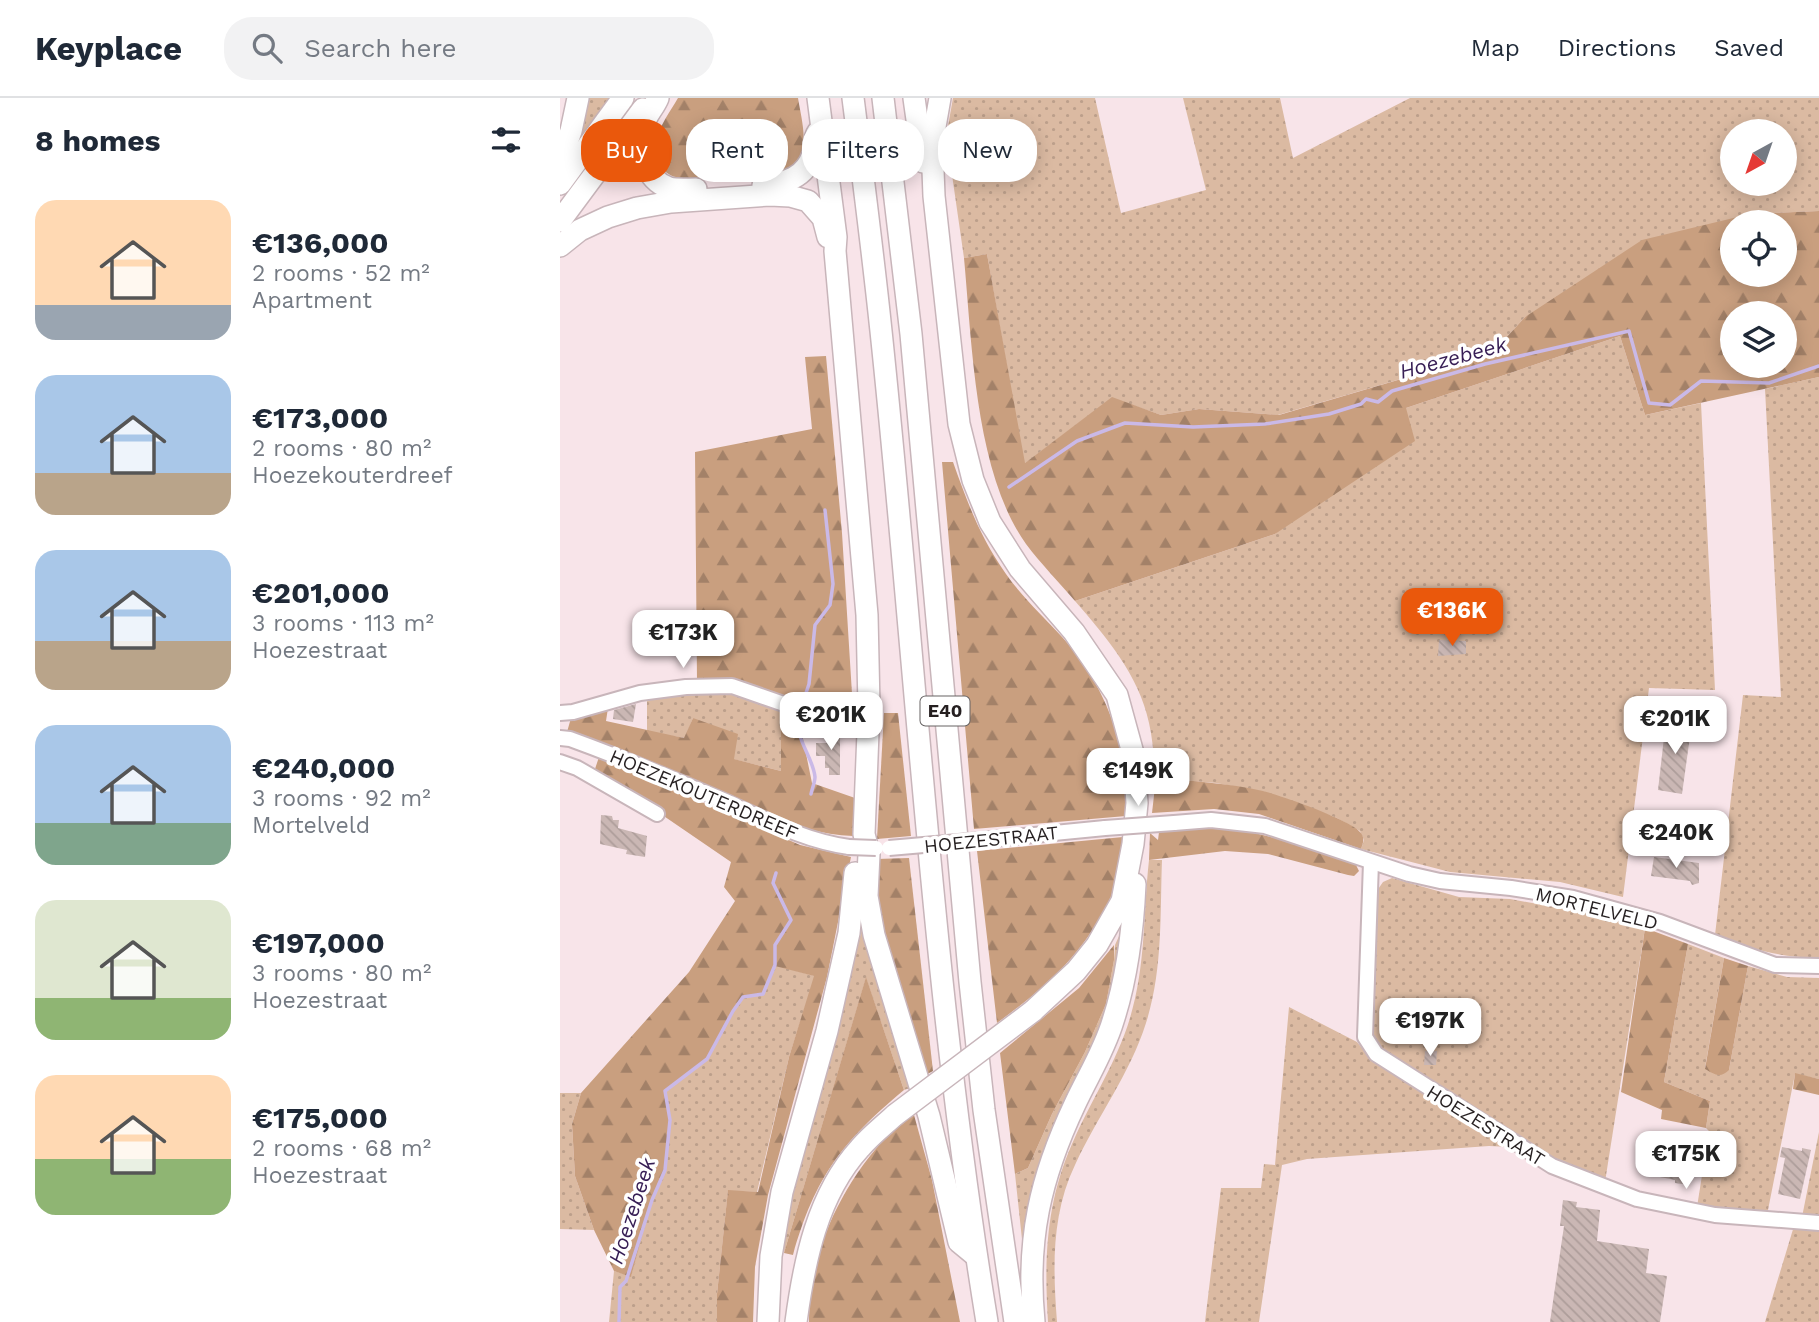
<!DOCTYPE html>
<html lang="en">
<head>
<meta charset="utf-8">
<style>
  body { margin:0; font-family:"Work Sans",sans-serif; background:#f2f2f3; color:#1f2937; height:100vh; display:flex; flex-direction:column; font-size:26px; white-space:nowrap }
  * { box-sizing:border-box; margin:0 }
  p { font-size:23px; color:#747a83 }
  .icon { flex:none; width:38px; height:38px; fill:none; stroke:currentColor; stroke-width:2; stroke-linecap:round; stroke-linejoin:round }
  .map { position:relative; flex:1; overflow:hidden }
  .details { display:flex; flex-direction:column; background:#fff; width:560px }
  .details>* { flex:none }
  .guide { position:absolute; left:21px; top:21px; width:665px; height:63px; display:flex; gap:14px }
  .needle { width:46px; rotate:220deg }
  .buttons { position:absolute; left:1160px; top:21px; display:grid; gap:14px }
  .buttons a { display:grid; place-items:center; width:77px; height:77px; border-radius:50%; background:#fff; box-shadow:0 4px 18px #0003; font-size:35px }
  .price { position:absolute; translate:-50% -60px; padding:0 16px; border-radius:14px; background:#fff; color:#222; font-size:23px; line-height:46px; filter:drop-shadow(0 2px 4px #0008) }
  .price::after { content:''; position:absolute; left:50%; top:42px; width:21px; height:16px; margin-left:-10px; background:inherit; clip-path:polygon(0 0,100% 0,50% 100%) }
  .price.on { background:#ea580c; color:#fff }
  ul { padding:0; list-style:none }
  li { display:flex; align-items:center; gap:21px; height:175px; padding:0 35px }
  li span { display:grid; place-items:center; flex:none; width:196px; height:140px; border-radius:21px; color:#555 }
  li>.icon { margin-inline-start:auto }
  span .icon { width:84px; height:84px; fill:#fffc; stroke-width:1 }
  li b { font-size:30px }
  h2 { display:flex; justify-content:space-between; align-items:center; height:84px; padding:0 35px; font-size:30px }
  .pill { padding:0 24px; border-radius:28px; background:#fff; box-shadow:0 4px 18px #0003; font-size:24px; line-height:63px }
  .pill.on { background:#ea580c; color:#fff }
  header { display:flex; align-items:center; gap:42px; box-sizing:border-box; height:98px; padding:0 35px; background:#fff; border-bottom:2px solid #e0e1e3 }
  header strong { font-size:33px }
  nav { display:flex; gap:38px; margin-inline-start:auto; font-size:24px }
  .search { width:490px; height:63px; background:#f2f2f3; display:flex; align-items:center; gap:18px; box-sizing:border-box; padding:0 24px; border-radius:28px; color:#747a83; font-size:26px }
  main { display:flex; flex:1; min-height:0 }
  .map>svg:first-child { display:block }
  .grass { fill:url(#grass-dots); fill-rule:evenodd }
  .forest { fill:url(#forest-firs); fill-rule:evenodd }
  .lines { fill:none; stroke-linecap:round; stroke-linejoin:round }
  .stream { stroke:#cab9e7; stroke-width:3.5 }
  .building { fill:url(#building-back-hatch) }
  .minor-casing { stroke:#c8b5ba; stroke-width:18 }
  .highway-casing { stroke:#c8b5ba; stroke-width:24 }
  .minor { stroke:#fff; stroke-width:14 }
  .highway { stroke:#fff; stroke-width:21 }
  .minor-bridge-casing { stroke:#c8b5ba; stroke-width:18; stroke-linecap:butt }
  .highway-bridge-casing { stroke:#c8b5ba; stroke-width:24; stroke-linecap:butt }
  .minor-bridge { stroke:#fff; stroke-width:14 }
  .highway-bridge { stroke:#fff; stroke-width:21 }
  .labels { text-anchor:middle; stroke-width:7; stroke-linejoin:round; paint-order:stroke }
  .shield { fill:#fff; stroke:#666263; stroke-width:2 }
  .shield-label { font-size:18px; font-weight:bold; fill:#251f20 }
  .street-label { font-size:19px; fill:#251f20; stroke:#fff }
  .water-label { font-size:21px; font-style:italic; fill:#361d54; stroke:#fff }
</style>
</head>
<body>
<header>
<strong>Keyplace</strong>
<div class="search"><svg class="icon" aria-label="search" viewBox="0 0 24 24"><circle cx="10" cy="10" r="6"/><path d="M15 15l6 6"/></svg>Search here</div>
<nav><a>Map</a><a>Directions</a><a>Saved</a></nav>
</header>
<main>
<section class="details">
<h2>8 homes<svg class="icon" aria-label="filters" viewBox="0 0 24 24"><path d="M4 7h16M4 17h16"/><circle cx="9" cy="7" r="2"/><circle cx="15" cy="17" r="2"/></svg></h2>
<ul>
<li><span style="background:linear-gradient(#ffd9b3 75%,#9aa5b1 0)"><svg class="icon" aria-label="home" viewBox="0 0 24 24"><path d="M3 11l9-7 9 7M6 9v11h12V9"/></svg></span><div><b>€136,000</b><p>2 rooms · 52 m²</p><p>Apartment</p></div></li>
<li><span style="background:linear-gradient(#a9c7e8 70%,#b9a48a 0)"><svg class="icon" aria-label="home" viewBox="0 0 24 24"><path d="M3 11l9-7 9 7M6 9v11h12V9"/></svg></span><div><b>€173,000</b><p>2 rooms · 80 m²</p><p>Hoezekouterdreef</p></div></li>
<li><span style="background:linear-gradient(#a9c7e8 65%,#b9a48a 0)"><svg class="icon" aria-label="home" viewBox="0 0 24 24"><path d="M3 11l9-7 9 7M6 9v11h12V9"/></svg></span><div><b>€201,000</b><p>3 rooms · 113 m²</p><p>Hoezestraat</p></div></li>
<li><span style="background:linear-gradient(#a9c7e8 70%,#7fa58c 0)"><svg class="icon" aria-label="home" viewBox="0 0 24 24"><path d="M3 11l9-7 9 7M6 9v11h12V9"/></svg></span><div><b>€240,000</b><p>3 rooms · 92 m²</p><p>Mortelveld</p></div></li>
<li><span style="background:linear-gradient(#dfe7d0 70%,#8fb573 0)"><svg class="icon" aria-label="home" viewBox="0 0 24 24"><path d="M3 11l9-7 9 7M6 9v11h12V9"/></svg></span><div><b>€197,000</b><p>3 rooms · 80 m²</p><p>Hoezestraat</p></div></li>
<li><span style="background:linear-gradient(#ffd9b3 60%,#8fb573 0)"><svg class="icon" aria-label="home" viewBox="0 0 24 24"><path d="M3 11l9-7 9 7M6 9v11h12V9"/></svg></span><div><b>€175,000</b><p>2 rooms · 68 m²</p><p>Hoezestraat</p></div></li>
</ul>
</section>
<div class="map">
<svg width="1259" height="1224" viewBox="0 0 1259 1224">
  <defs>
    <pattern id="grass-dots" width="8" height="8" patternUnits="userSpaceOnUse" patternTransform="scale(1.75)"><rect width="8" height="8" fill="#dbbaa2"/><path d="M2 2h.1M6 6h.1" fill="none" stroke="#bc9f8b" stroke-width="1.8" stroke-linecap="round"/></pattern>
    <pattern id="forest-firs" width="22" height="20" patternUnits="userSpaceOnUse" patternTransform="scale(1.75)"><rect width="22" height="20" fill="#c99f7f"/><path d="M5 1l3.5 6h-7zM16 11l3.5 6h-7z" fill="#a38168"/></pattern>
    <pattern id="building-back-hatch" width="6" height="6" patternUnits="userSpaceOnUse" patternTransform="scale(1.75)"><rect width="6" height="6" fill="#cab7b4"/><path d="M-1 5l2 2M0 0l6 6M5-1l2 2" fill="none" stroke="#ad9d9a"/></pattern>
  </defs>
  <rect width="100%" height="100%" fill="#f8e4e9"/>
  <g class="grass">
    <path d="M 27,0 L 51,0 L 19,46 L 16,43 Z"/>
    <path d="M 393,0 L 535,0 L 561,115 L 646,92 L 623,0 L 720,0 L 733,60 L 850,0 L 1259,0 L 1259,113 L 1190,116 L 965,219 L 933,254 L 718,317 L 639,311 L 601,317 L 552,300 L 464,366 L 427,156 L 404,160 L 388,49 L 388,28 ZM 1172,33 L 1225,33 L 1225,86 L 1172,86 Z"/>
    <path d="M 1060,238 L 1085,317 L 1141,305 L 1155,592 L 1089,590 L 1063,799 L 1000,784 L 890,774 L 801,751 L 804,742 L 800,733 L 777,720 L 705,694 L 656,685 L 596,680 C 594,662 593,642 589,625 C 579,577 546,539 515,503 L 715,436 L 846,310 Z"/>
    <path d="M 1259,279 L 1259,860 C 1218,859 1193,852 1155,837 L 1183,597 L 1221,599 L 1205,291 Z"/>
    <path d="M 170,592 L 221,609 L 221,673 L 173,661 L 133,620 L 125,640 L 87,634 L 87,598 Z"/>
    <path d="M 589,762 L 602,762 C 600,816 603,872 586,925 C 570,976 537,1019 515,1067 C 491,1117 493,1171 497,1224 L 488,1224 C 484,1161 486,1105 512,1046 C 530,1004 557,964 570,920 C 586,867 583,816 589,762 Z"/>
    <path d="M 832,780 L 899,799 L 950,801 L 1032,816 L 1085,830 L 1045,1084 L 1001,1065 L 815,948 L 811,933 L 814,797 L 823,784 Z"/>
    <path d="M 564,827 L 556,894 L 464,1160 L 455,1076 L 468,1070 L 492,1016 L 525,954 L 546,906 L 554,862 L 555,847 Z"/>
    <path d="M 302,831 L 350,990 L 344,992 L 306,880 L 224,1155 L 225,1126 Z"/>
    <path d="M 1128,846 L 1164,860 L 1145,970 L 1169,972 L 1188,868 L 1227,879 L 1259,880 L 1259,981 L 1235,976 L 1207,1117 L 1137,1109 L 1149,1033 L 1146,1030 L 1150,1003 L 1104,984 Z"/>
    <path d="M 215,867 L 255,878 L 229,959 L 197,1094 L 168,1093 L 157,1196 L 157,1224 L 49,1224 L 54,1173 L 71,1178 L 92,1102 L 105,1072 L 110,1022 L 105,993 L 147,961 L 173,913 L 183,899 L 203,895 Z"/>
    <path d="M 729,909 L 797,944 L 807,956 L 950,1049 L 929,1048 L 747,1061 L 722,1067 L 699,1224 L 645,1224 L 661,1090 L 701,1090 L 704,1066 L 715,1067 Z"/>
    <path d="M 0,995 L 21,995 L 12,1026 L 15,1078 L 34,1132 L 0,1131 Z"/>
    <path d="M 1259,1034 L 1259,1121 L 1242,1119 Z"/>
    <path d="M 1234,1128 L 1259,1130 L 1259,1224 L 1205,1224 Z"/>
  </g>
  <g class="forest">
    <path d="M 118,0 L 238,0 C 242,26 254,60 223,73 C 199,75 134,85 115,79 C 101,75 93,57 96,44 C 99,28 110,14 118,0 Z"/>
    <path d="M 1259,113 L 1259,279 L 1085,317 L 1060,238 L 846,310 L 855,343 L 715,436 L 515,503 C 499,484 481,466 466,446 C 415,375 412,245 404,160 L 427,156 L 465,365 L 552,299 L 601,317 L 639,311 L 719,317 L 933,254 L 965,219 L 1082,142 L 1190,116 ZM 1172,124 L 1225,124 L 1225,177 L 1172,177 ZM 1172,215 L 1225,215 L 1225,268 L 1172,268 Z"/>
    <path d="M 266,258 L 282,435 L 294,628 L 269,626 L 260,612 L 137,584 L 135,354 L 252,331 L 245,259 Z"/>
    <path d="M 382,364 L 393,364 C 408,406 420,439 446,476 C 462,499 484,519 503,540 C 548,591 569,651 566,718 L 414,731 Z"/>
    <path d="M 221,609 L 241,615 L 243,641 L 252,685 L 295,700 L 293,738 C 247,737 201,714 159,696 C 116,677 72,658 29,640 L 7,634 L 11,620 L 48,610 L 46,623 L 124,640 L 133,620 L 178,636 L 174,661 L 221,673 Z"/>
    <path d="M 324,615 L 338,615 L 351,738 L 317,741 Z"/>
    <path d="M 39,659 L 240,747 L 291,759 L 267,879 L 208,1097 L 195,1169 L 193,1224 L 157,1224 L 157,1196 L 168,1092 L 198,1094 L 229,959 L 254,878 L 215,868 L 203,896 L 183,899 L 173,913 L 147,961 L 106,993 L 110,1022 L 105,1072 L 92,1102 L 71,1179 L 54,1173 L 34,1132 L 15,1078 L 12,1026 L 21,995 L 129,874 L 175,803 L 164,789 L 171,764 L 35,671 Z"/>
    <path d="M 596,680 C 632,683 668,685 703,693 C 720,697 794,723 801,735 C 805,741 803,745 801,751 L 699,716 L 654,711 L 592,715 Z"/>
    <path d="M 651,729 C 706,733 744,749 796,767 L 799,773 L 794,778 L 788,777 L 708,756 L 665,753 L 589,762 L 590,735 L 598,742 L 599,734 Z"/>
    <path d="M 563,739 C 561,753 560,768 557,782 C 553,796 546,809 539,822 C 510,869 480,893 437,925 L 417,753 Z"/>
    <path d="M 349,760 L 373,973 L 364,978 L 315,800 L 316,761 Z"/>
    <path d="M 1085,830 L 1128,846 L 1104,984 L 1150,1003 L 1146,1030 L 1101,1021 L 1102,1012 L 1061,994 Z"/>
    <path d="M 554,847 L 554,862 L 546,906 L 525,954 L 492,1016 L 468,1070 L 455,1076 L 440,955 L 519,890 Z"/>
    <path d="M 1164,860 L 1188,868 L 1169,972 C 1160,981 1154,976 1145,971 Z"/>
    <path d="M 306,879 L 344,992 C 282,1044 255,1079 233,1157 L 224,1155 Z"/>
    <path d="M 1235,975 L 1259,981 L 1259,997 L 1233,991 Z"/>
    <path d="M 354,1017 L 372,1082 L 400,1224 L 249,1224 C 248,1155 282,1086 328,1037 C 335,1029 345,1023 354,1017 Z"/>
  </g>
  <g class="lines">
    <g class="stream">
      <path d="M 449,389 L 517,343 L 565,325 L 633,329 L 705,326 L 769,316 L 801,306 L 806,301 L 818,304 L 832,293 L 925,266 L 1069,233 L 1089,305 L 1110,307 L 1141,283 L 1209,285 L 1259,268"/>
      <path d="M 242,607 L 249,586 L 255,527 L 270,507 L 273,486 L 265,412"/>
      <path d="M 239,617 C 233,639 253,658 255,679 C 255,684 252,691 251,696"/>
      <path d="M 59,1224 L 60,1189 L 66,1183 L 92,1102 L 105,1072 L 110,1022 L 105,993 L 147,961 L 173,913 L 183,899 L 203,896 L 215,867 L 215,847 L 231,822 L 213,785 L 216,775"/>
    </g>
  </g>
  <g class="building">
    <path d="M 879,542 L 906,543 L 906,556 L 878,558 Z"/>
    <path d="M 76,606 L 73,624 L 53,621 L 54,612 Z"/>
    <path d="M 1106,622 L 1132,624 L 1122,696 L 1098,692 Z"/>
    <path d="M 280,630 L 280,677 L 269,677 L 269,670 L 265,670 L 265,658 L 256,658 L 256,645 L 270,645 L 270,631 Z"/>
    <path d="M 41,717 L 52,718 L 53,722 L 59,722 L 58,730 L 87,738 L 85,759 L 66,756 L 67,752 L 40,746 Z"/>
    <path d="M 1094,759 L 1139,765 L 1139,785 L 1132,787 L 1130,783 L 1091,778 Z"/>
    <path d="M 865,953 L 877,953 L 876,967 L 864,967 Z"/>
    <path d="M 1222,1049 L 1242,1053 L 1242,1050 L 1251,1052 L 1240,1101 L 1218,1096 L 1225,1060 L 1220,1059 Z"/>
    <path d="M 1097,1058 L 1120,1061 L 1119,1066 L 1132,1068 L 1129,1087 L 1115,1085 L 1115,1082 L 1095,1078 Z"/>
    <path d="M 1003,1102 L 1017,1104 L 1016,1109 L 1040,1112 L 1037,1143 L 1089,1151 L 1086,1175 L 1107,1178 L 1100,1224 L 990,1224 L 1004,1128 L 1000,1128 Z"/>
  </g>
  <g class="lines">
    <g class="minor-casing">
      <g id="minor">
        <path d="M 0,615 L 13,614 L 80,595 L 126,589 L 172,588 L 241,612 L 283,616"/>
        <path d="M 0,640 L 10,641 C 62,660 113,681 164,703 C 204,721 244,743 289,749"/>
        <path d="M 0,664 L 17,670 L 97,716"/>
        <path d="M 614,725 L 651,722 L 705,728 L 849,776 L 880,783 L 951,790 L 1013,800 L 1100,824 L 1215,867 L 1259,868"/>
        <path d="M 433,741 L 545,730"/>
        <path d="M 811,764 L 805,939 L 816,956 L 992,1068 L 1077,1101 L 1155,1117 L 1259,1125"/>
      </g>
    </g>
    <g class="highway-casing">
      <g id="highway">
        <path d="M 98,0 C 94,10 85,18 83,29 C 77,50 85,82 109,90 C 117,92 127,91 136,91"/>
        <path d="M 258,0 L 276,139 L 275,153 L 307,517 L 309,609 L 304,736 L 309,756 L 307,798 L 314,837 L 369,1018 L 399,1144 L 416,1158"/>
        <path d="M 293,0 C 303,78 313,156 321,233 C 356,564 373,896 427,1224"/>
        <path d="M 323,0 L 351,236 L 410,884 L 424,1012 L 455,1224"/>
        <path d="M 354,0 L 363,64"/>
        <path d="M 380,0 L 372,46 L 374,98 L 399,326 L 413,382 L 430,424 L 460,471 L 514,534 L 557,597 L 574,659 L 577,705 L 573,746 L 562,803 L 537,847 L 516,873 L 473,913"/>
        <path d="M 0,64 L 11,33 L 18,0"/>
        <path d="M 0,86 L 63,0"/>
        <path d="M 203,87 C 226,85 245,80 253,56 C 255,48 253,41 258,34"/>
        <path d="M 0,123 L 83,11"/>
        <path d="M 0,148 L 20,132 L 48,119 L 77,110 L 111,104 L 210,97 L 230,98 L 248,103 L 263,120 L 268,139"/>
        <path d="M 208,1224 L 211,1158 L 222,1094 L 267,933 L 289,835 L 295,775"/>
        <path d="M 236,1224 C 244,1164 257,1097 300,1050 C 310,1038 323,1028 335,1017"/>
        <path d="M 474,1224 C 466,1142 480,1080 515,1006 C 528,978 544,953 553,923 C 567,880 573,831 575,786"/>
      </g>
    </g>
    <use href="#minor" class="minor"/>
    <use href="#highway" class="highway"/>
    <g class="minor-bridge-casing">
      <g id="minor-bridge">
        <path d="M 545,730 L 614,725"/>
        <path d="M 289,749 L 316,750"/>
        <path d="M 329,750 L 433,741"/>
      </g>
    </g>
    <g class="highway-bridge-casing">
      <path id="highway-bridge" d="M 335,1017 L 473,913"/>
    </g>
    <use href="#minor-bridge" class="minor-bridge"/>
    <use href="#highway-bridge" class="highway-bridge"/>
  </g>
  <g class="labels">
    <rect class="shield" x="360.5" y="598.5" width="49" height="29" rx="5"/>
    <g class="shield-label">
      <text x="385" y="619">E40</text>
    </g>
    <g class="street-label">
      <text transform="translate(144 696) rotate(23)" y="7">HOEZEKOUTERDREEF</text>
      <text transform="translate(431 741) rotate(-6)" y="7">HOEZESTRAAT</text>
      <text transform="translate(1037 810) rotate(14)" y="7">MORTELVELD</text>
      <text transform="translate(926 1027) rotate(32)" y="7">HOEZESTRAAT</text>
    </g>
    <g class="water-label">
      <text transform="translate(893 260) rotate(-15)" y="7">Hoezebeek</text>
      <text transform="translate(72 1113) rotate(-72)" y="7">Hoezebeek</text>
    </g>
  </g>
</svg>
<div class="buttons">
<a><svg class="needle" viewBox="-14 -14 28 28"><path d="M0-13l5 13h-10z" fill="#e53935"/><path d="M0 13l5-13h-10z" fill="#747a83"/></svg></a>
<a><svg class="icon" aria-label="locate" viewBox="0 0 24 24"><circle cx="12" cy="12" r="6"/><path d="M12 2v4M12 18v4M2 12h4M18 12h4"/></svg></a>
<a><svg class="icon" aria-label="layers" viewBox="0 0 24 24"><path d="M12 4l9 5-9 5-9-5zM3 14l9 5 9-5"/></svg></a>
</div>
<b class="price on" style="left:892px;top:550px">€136K</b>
<b class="price" style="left:123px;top:572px">€173K</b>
<b class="price" style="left:271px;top:654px">€201K</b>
<b class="price" style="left:1115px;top:658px">€201K</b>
<b class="price" style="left:578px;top:710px">€149K</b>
<b class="price" style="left:1116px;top:772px">€240K</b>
<b class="price" style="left:870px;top:960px">€197K</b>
<b class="price" style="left:1126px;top:1093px">€175K</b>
<div class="guide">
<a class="pill on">Buy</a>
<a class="pill">Rent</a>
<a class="pill">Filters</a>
<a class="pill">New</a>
</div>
</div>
</main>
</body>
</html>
